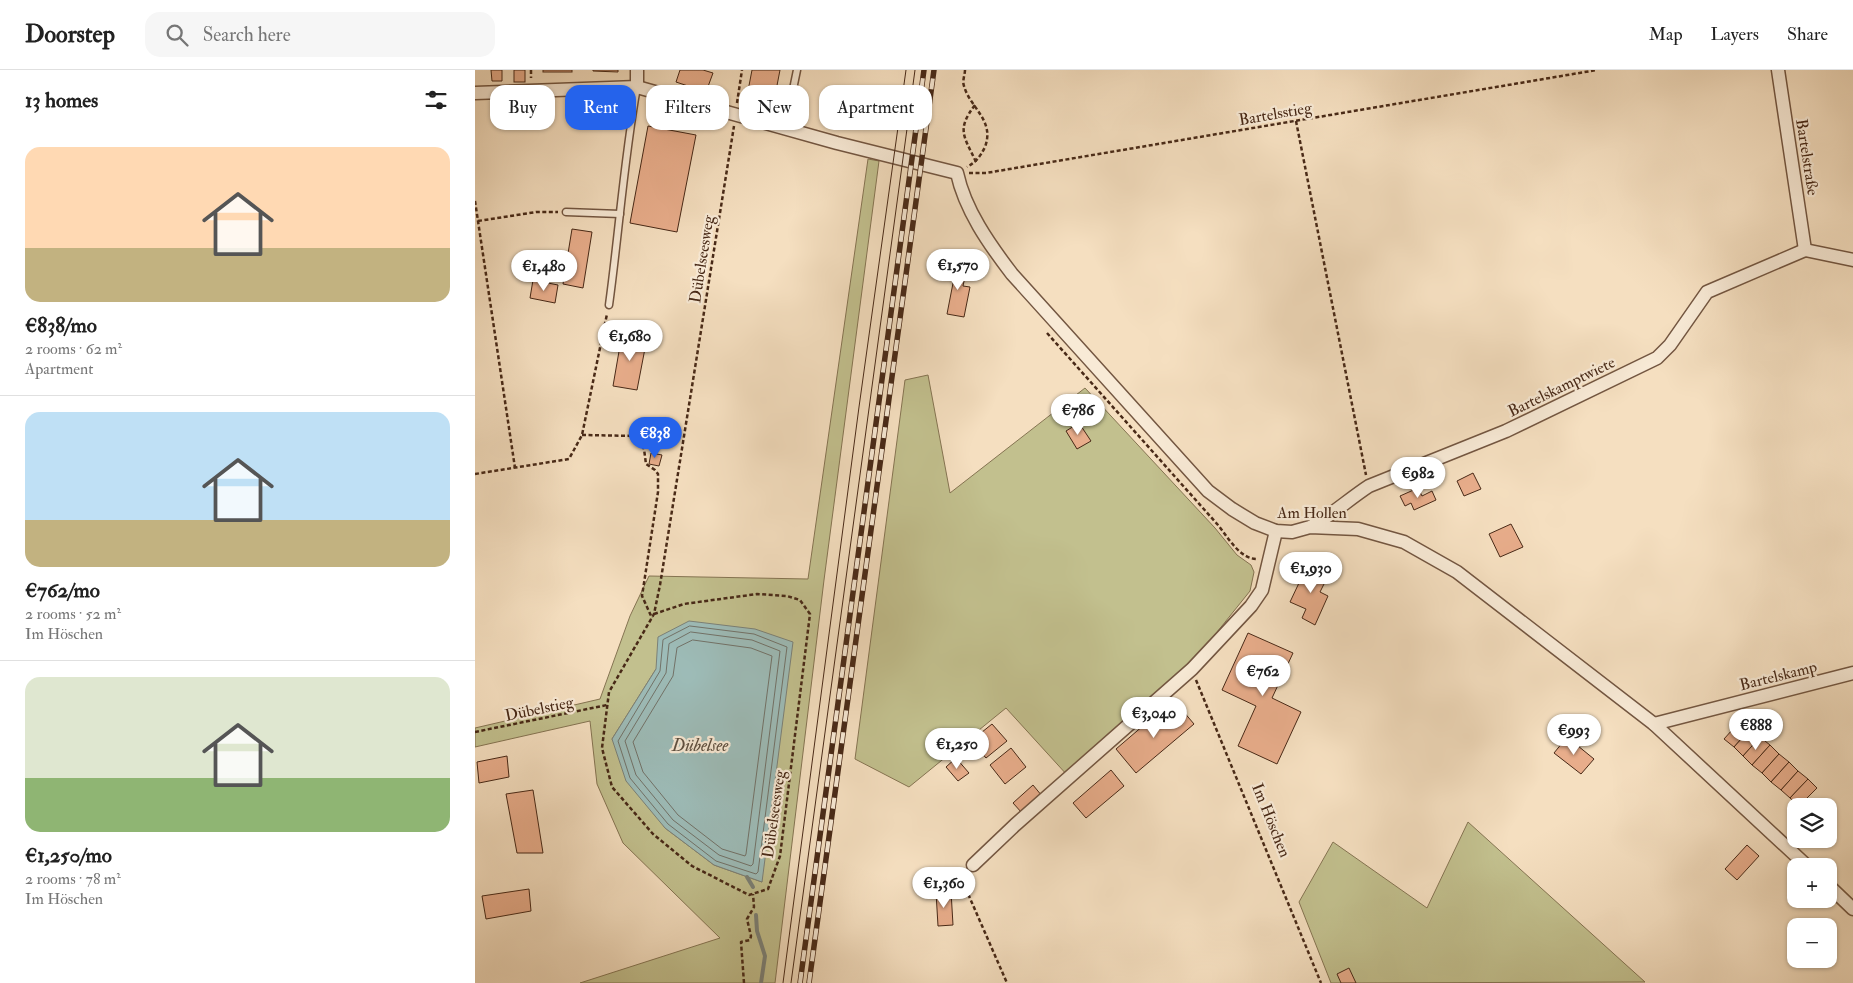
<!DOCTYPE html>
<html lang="en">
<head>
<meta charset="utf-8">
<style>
  body { margin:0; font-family:"IM FELL Double Pica",serif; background:#f6f6f6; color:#222; height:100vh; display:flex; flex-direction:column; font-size:19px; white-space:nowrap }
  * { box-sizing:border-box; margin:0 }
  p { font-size:16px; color:#767676 }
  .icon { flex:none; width:28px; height:28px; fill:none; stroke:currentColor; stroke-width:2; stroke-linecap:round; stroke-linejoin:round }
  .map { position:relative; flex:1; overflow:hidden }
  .side { display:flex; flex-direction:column; background:#fff; width:475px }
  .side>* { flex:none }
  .guide { position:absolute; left:15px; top:15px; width:475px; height:45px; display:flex; gap:10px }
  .controls { position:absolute; left:1312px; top:728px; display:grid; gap:10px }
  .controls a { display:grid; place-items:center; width:50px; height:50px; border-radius:10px; background:#fff; box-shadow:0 1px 4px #0004; font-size:25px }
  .price { position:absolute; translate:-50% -42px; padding:0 11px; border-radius:18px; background:#fff; color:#222; font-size:16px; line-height:32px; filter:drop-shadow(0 1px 2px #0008) }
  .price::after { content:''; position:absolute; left:50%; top:30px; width:15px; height:11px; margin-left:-8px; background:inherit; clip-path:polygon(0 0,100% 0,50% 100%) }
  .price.on { background:#2563eb; color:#fff }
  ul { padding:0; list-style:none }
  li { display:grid; align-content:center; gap:10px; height:265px; padding:0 25px }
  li+li { border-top:1px solid #e0e0e0 }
  li span { display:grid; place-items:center; height:155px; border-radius:15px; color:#555 }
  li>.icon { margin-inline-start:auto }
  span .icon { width:90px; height:90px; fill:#fffc; stroke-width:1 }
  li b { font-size:21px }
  h2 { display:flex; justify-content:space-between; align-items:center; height:60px; padding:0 25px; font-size:21px }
  .pill { padding:0 18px; border-radius:15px; background:#fff; box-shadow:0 1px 4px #0004; font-size:18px; line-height:45px }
  .pill.on { background:#2563eb; color:#fff }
  header { display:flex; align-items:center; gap:30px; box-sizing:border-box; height:70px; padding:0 25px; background:#fff; border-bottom:1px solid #e0e0e0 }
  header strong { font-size:24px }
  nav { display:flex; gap:28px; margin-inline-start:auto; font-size:18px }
  .search { width:350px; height:45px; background:#f6f6f6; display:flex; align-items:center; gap:12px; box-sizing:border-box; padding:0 18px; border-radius:15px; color:#767676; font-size:19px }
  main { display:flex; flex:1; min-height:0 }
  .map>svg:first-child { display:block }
  .green { fill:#c2c08e; stroke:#857452; fill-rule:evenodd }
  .water { fill:#9dbcb8; stroke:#7b8178 }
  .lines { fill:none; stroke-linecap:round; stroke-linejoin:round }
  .shore { stroke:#727268; stroke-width:1 }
  .stream { stroke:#7b8178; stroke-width:4 }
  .building { fill:#e8ad8b; stroke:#482917 }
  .service-casing { stroke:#735641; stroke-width:9 }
  .minor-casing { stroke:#735641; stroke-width:15 }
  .path { stroke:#482917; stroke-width:2.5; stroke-dasharray:4 2.5; stroke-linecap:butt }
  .service { stroke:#f8ead6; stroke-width:6 }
  .minor { stroke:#f8ead6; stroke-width:12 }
  .tram { stroke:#482917; stroke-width:1 }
  .rail-casing { stroke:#482917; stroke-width:5.5 }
  .rail { stroke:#f8ead6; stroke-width:4; stroke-dasharray:11; stroke-linecap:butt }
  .labels { text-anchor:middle; stroke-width:4.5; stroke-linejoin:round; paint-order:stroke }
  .street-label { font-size:16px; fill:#482917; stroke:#f8ead6 }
  .water-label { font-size:18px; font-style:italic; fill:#5d4e3f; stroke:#f8ead6 }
</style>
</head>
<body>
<header>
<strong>Doorstep</strong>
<div class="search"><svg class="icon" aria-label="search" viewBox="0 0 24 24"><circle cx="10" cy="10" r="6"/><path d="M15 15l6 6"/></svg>Search here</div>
<nav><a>Map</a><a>Layers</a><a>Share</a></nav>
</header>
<main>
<section class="side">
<h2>13 homes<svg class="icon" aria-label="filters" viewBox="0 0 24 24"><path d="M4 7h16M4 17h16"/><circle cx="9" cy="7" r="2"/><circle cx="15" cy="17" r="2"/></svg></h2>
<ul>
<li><span style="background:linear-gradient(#ffd9b3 65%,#c2b280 0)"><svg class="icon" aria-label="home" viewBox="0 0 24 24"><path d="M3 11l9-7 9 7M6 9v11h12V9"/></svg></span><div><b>€838/mo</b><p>2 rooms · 62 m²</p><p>Apartment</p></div></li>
<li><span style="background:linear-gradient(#bfe0f5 70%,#c2b280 0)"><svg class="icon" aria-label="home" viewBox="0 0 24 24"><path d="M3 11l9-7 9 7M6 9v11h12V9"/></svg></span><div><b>€762/mo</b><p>2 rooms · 52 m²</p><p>Im Höschen</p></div></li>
<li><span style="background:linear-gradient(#dfe7d0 65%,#8fb573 0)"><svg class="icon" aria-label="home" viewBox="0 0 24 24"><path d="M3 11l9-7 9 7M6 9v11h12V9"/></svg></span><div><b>€1,250/mo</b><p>2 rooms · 78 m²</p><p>Im Höschen</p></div></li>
</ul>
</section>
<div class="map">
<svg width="1378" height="913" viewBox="0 0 1378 913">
  <rect width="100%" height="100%" fill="#f5dfc0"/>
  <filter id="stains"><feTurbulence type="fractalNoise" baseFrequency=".004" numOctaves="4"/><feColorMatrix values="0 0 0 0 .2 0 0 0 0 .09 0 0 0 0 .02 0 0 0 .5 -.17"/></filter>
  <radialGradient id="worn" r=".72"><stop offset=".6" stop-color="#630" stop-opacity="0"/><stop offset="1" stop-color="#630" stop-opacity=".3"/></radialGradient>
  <g class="green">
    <path d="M 393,89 L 404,91 L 349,510 L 300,913 L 105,913 L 245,868 L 148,773 L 122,714 L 115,651 L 0,677 L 0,658 L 125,629 L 155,546 L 174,506 L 333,509 ZM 181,599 L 287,812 L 239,795 L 190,758 L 137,669 Z"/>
    <path d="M 453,305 L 475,423 L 610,318 L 740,458 L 762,485 L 776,495 L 779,502 L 775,521 L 726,582 L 593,706 L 531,638 L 434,717 L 380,689 L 430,310 Z"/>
    <path d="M 993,752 L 1170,912 L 856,913 L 824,832 L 858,772 L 952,838 Z"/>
  </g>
  <path class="water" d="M 214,551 L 280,559 L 318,572 L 287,812 L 239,795 L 190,758 L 151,711 L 137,669 L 181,599 L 183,567 Z"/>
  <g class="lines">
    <g class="shore">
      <path d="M 215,556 L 279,564 L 312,577 L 283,802 L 281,804 L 241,791 L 193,754 L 155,708 L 143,671 L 185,601 L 188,570 Z"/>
      <path d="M 216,562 L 277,570 L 305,581 L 278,794 L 276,796 L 244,785 L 198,750 L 161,705 L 150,671 L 191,603 L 194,574 Z"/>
      <path d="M 218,570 L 276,578 L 297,586 L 271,784 L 270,786 L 247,779 L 203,745 L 168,702 L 158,672 L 198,606 L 202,578 Z"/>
    </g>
    <g class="stream">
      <path d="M 272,807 L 278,817"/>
      <path d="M 281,845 L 282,861 L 290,886 L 286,913"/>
    </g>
  </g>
  <g class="building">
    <path d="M 16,0 L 27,0 L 27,11 L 17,11 Z"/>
    <rect x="39" y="0" width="11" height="12"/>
    <rect x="68" y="0" width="29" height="2"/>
    <path d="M 118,0 L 143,0 L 143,2 L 118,1 Z"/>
    <path d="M 205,0 L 228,0 L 238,3 L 231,22 L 201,12 Z"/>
    <path d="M 277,0 L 305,0 L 299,31 L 272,26 Z"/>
    <path d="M 173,56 L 221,65 L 202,162 L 155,153 Z"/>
    <path d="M 97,159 L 117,162 L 108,218 L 88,214 Z"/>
    <path d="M 476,194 L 492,197 L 488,216 L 495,217 L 489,247 L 472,244 L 479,208 L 473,206 Z"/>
    <path d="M 58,210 L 83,215 L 80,233 L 55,228 Z"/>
    <path d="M 147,264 L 172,268 L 162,320 L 138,316 Z"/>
    <path d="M 604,353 L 616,371 L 602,379 L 591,361 Z"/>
    <path d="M 176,383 L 187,385 L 184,396 L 174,394 Z"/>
    <path d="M 998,403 L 1006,419 L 989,426 L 982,411 Z"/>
    <path d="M 943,418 L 947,426 L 957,421 L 961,430 L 939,440 L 936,433 L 930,436 L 925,426 Z"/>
    <path d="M 1036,454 L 1048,477 L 1025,487 L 1014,464 Z"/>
    <path d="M 832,496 L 853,506 L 845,522 L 853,526 L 840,555 L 827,548 L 831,539 L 815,532 Z"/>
    <path d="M 773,563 L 818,583 L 797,628 L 826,642 L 802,694 L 763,676 L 781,636 L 747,620 Z"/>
    <path d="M 702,634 L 719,654 L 661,703 L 641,679 L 669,655 L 673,659 Z"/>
    <path d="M 1266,650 L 1276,658 L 1259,677 L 1249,669 Z"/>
    <path d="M 517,654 L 532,671 L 511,688 L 496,671 Z"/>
    <path d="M 1276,658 L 1285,667 L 1268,686 L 1259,677 Z"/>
    <path d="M 1092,667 L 1119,689 L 1106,704 L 1079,683 Z"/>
    <path d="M 1285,667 L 1295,675 L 1277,695 L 1268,686 Z"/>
    <path d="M 1295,675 L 1304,684 L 1287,703 L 1277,695 Z"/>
    <path d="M 536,678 L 551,697 L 530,714 L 515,695 Z"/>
    <path d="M 1304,684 L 1314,692 L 1296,712 L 1287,703 Z"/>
    <path d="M 32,686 L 34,707 L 4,713 L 2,692 Z"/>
    <path d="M 481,688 L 494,703 L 483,711 L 471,697 Z"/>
    <path d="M 1314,692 L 1323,701 L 1306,720 L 1296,712 Z"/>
    <path d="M 636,700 L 649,716 L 611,748 L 598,733 Z"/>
    <path d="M 1323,701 L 1333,709 L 1315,728 L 1306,720 Z"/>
    <path d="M 1333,709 L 1342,718 L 1324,736 L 1315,728 Z"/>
    <path d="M 558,715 L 567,726 L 547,743 L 538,733 Z"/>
    <path d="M 58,720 L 68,783 L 42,783 L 31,724 Z"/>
    <path d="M 1272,775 L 1284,786 L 1262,810 L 1250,799 Z"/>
    <path d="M 54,819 L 56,841 L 11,849 L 7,826 Z"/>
    <path d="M 476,821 L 478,855 L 463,856 L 461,822 Z"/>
    <path d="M 874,898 L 881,913 L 866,913 L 862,904 Z"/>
  </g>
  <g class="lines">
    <g class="service-casing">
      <g id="service">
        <path d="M 310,58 L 322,0"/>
        <path d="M 91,142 L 145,144"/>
        <path d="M 134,235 C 144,162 149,89 162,17"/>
      </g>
    </g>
    <g class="minor-casing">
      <g id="minor">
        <path d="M 1303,0 L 1330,180"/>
        <path d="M 162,17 L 162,0"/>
        <path d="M 0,23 L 162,17 L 362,73 L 482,103 C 490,140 514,174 537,204 L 733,421 L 757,439 L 780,453 L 801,461 L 817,462 L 835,457 L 883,459 L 929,472 L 982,502 L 1179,654 L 1332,796"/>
        <path d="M 1330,180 L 1378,190"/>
        <path d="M 837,456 C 857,445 874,429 894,416 L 1031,361 L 1182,288 L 1195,275 L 1232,222 L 1330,180"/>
        <path d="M 1179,654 L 1378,603"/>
        <path d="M 498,795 L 540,755 L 717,599 L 776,536 L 787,520 L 801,461"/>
        <path d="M 1354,816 L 1378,839"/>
      </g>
    </g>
    <g class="path">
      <path d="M 56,0 L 56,8"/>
      <path d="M 490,0 C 490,5 487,11 489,16 C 495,38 520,50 510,77 C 505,87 501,92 492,97"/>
      <path d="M 262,33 L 267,0"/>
      <path d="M 500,35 C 481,60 489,66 501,92"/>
      <path d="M 821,51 L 891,405"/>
      <path d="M 494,103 L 511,103 L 1122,0"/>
      <path d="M 0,131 L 40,398"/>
      <path d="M 3,151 L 61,142 L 83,142"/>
      <path d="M 572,263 L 743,455 C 753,467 765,490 783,489"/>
      <path d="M 107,365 L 160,366 L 169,379 L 171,394 L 180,400 L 183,404 L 183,422 L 167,526 L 177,548"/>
      <path d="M 0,404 L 94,389 L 107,365 L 132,244"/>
      <path d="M 179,544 L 209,534 L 282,524 L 312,526 L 325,530 L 335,544 L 305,786 L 293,819 L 274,825 L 217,796 L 178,764 L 137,717 L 127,678 L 134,622 L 179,544 L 185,515 L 259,56"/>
      <path d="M 721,610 L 846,913"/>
      <path d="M 0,662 L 132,635"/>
      <path d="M 493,805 L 492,814 L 494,826 L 532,913"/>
      <path d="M 269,913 L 266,872 L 275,870 L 276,866 L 272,849 L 279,837 L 278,824"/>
    </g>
    <use href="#service" class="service"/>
    <use href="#minor" class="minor"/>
    <g class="tram">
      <path d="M 308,913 L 384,337 L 431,0"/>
      <path d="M 316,913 L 440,0"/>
    </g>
    <g class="rail-casing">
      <g id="rail">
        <path d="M 325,913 L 449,0"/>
        <path d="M 334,913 L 459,0"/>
      </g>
    </g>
    <use href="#rail" class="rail"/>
  </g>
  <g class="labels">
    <g class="street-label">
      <text transform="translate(800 43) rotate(-10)" y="6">Bartelsstieg</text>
      <text transform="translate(1333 87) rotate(81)" y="6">Bartelstraße</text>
      <text transform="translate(226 189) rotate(-81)" y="6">Dübelseesweg</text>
      <text transform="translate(1086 316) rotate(-26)" y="6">Bartelskamptwiete</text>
      <text x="837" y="448">Am Hollen</text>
      <text transform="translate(1303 605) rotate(-14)" y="6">Bartelskamp</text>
      <text transform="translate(64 638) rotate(-12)" y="6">Dübelstieg</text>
      <text transform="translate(298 744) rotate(-82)" y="6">Dübelseesweg</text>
      <text transform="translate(797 750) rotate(68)" y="6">Im Höschen</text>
    </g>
    <g class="water-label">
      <text x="225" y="681">Dübelsee</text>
    </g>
  </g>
  <rect width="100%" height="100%" filter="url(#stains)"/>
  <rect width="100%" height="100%" fill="url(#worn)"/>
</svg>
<div class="controls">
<a><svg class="icon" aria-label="layers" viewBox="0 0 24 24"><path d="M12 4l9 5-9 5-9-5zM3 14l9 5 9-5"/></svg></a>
<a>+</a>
<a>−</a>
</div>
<b class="price" style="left:483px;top:221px">€1,570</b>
<b class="price" style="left:69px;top:222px">€1,480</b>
<b class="price" style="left:155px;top:292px">€1,680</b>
<b class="price" style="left:603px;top:366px">€786</b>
<b class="price on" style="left:180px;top:389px">€838</b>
<b class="price" style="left:943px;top:429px">€982</b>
<b class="price" style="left:836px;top:524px">€1,930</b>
<b class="price" style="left:788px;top:627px">€762</b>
<b class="price" style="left:679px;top:669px">€3,040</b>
<b class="price" style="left:1281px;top:681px">€888</b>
<b class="price" style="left:1099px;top:686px">€993</b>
<b class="price" style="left:482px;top:700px">€1,250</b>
<b class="price" style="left:469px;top:839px">€1,360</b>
<div class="guide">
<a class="pill">Buy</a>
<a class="pill on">Rent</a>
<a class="pill">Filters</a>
<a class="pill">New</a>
<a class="pill">Apartment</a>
</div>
</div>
</main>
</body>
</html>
